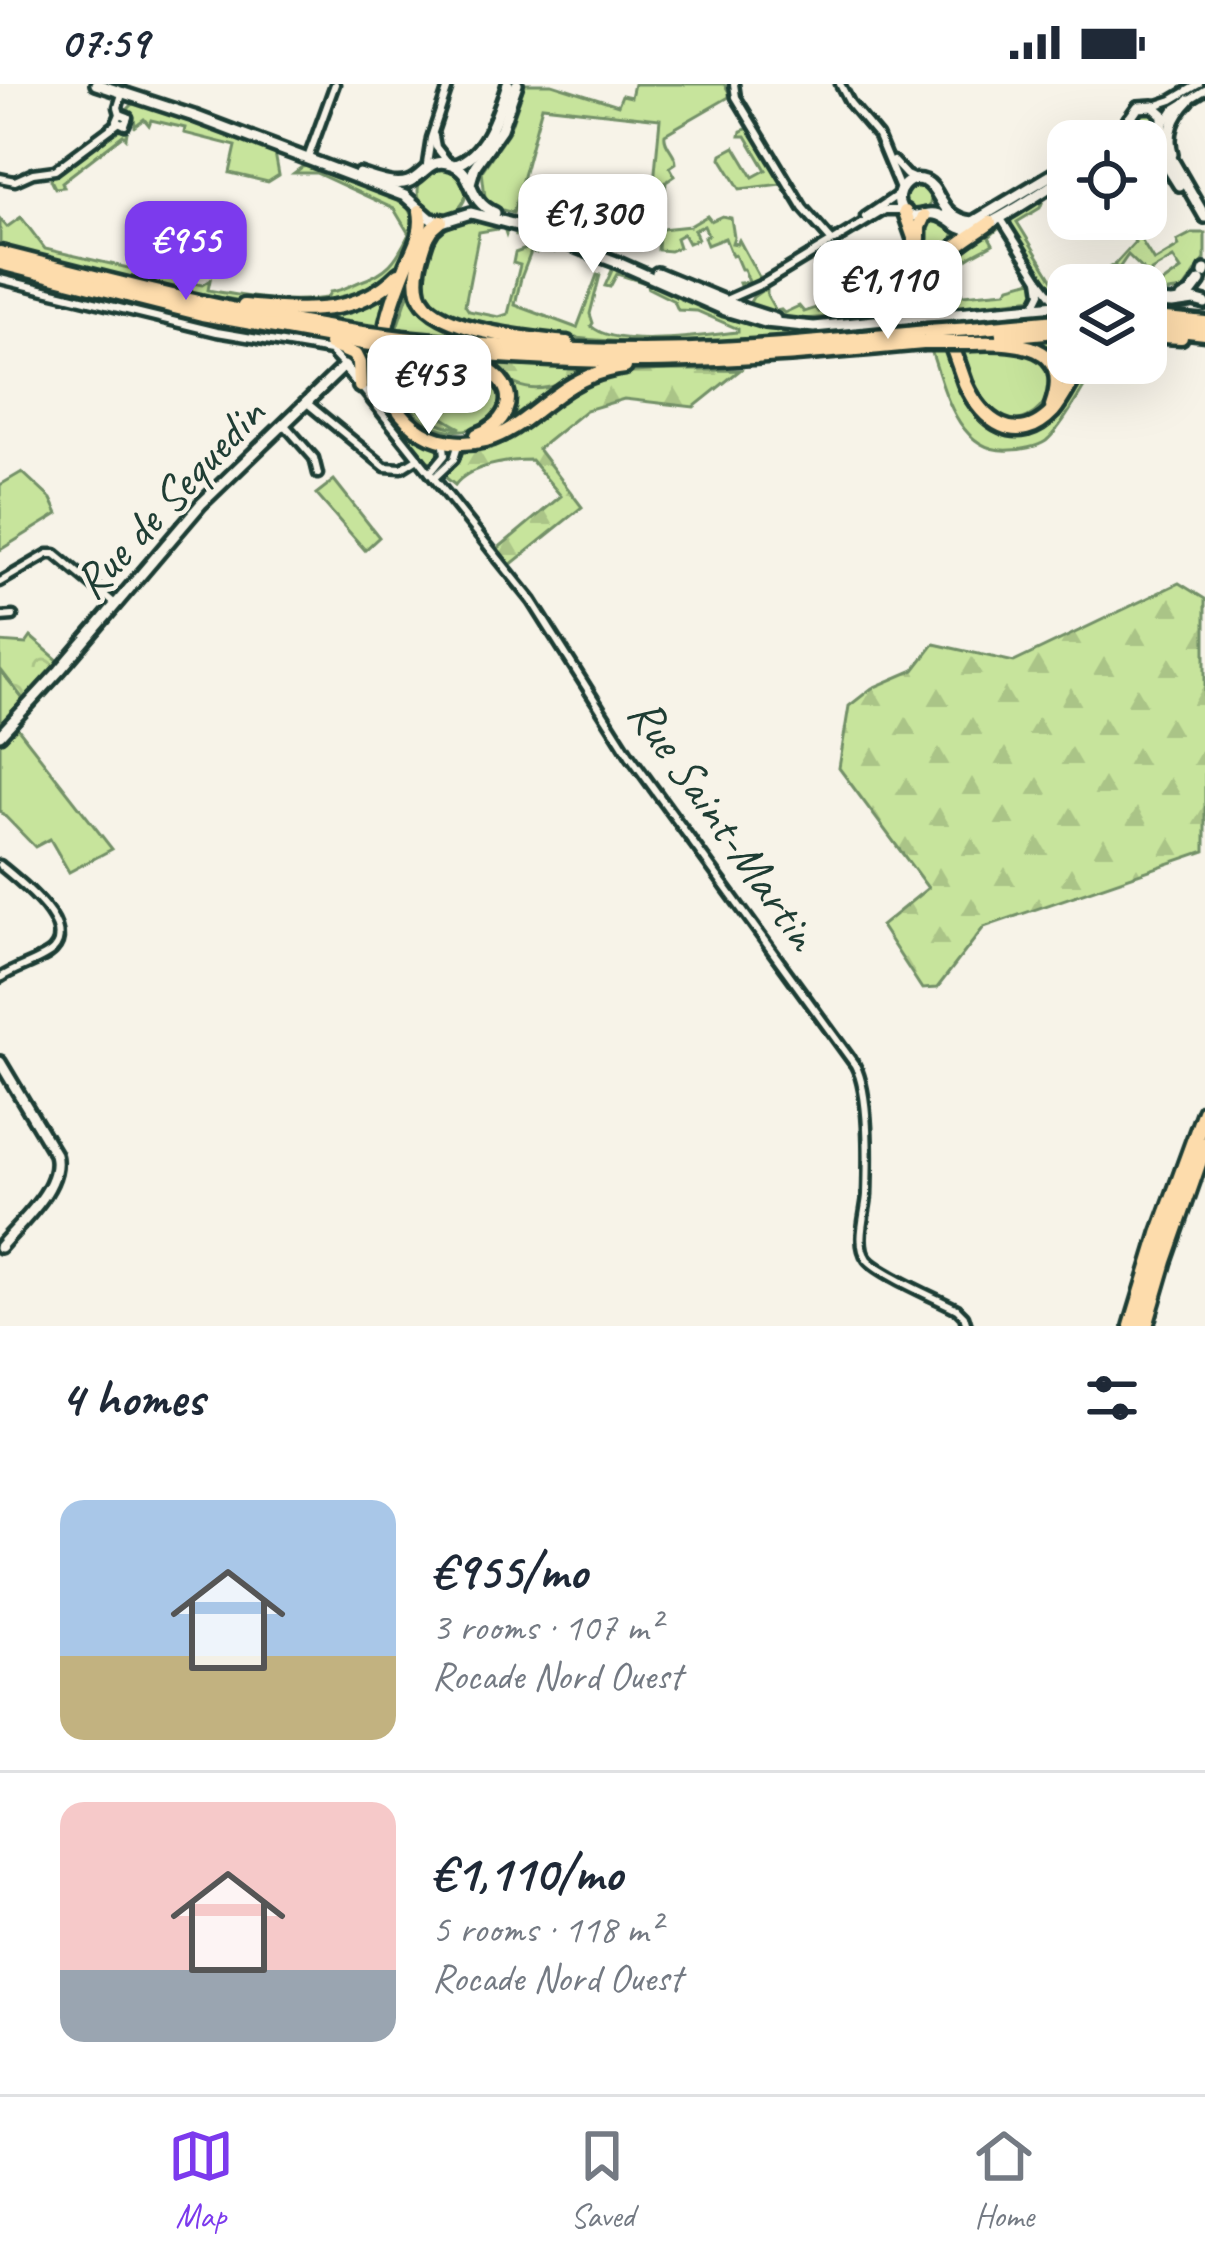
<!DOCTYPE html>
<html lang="en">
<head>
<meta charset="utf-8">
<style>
  body { margin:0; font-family:Caveat,sans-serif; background:#f2f2f3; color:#1f2937; height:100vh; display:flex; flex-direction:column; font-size:45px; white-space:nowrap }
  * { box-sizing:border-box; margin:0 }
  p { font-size:39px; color:#747a83 }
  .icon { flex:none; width:66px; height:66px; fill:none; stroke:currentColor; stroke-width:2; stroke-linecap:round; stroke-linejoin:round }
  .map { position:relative; height:1242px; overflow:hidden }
  .drawer { display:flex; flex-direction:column; background:#fff; flex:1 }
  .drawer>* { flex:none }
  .controls { position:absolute; left:1047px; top:36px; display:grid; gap:24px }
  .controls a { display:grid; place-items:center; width:120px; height:120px; border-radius:24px; background:#fff; box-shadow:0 12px 48px #0002; font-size:60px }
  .price { position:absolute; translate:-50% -102px; padding:0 27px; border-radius:24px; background:#fff; color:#222; font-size:39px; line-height:78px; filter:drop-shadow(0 3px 6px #0008) }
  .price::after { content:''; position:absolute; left:50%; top:72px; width:36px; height:27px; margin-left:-18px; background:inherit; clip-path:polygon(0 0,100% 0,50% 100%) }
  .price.active { background:#7c3aed; color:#fff }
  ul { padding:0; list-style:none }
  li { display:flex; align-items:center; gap:36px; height:300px; padding:0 60px }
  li+li { border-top:3px solid #e0e1e3 }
  li span { display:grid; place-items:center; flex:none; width:336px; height:240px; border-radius:24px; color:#555 }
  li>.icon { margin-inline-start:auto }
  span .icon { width:144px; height:144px; fill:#fffc; stroke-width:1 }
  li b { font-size:51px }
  h2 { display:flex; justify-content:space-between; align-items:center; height:144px; padding:0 60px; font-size:51px }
  .status { display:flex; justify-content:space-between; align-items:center; height:84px; padding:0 60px; background:#fff; direction:ltr }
  .status svg { height:33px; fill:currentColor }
  .tab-bar { display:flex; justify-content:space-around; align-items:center; height:168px; border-top:3px solid #e0e1e3; background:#fff; font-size:33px; color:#747a83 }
  .tab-bar a { display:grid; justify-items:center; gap:6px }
  .tab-bar .active { color:#7c3aed }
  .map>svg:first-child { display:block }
  .grass { fill:#c7e49c; stroke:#739068; stroke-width:3; fill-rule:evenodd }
  .forest { fill:url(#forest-firs); stroke:#739068; stroke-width:3 }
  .cemetery { fill:url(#cemetery-stones); stroke:#739068; stroke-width:3 }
  .park { fill:url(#park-crowns); stroke:#739068; stroke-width:3 }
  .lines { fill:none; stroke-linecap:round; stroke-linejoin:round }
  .minor-casing { stroke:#1f3d34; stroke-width:15 }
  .tertiary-casing { stroke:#1f3d34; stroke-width:18 }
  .secondary-casing { stroke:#1f3d34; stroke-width:18 }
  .trunk-casing { stroke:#1f3d34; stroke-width:21 }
  .motorway-casing { stroke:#1f3d34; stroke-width:22 }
  .minor { stroke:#f7f3e8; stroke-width:6 }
  .tertiary { stroke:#f7f3e8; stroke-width:9 }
  .secondary { stroke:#f7f3e8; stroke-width:9 }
  .trunk { stroke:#fddcac; stroke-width:12 }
  .motorway { stroke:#fddcac; stroke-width:14 }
  .secondary-bridge-casing { stroke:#1f3d34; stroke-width:18; stroke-linecap:butt }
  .trunk-bridge-casing { stroke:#1f3d34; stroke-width:21; stroke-linecap:butt }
  .secondary-bridge { stroke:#f7f3e8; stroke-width:9 }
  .trunk-bridge { stroke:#fddcac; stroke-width:12 }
  .labels { text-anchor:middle; stroke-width:9; stroke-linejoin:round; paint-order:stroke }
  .street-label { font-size:48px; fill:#1f3d34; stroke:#f7f3e8 }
</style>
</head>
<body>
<div class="status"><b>07:59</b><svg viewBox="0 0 49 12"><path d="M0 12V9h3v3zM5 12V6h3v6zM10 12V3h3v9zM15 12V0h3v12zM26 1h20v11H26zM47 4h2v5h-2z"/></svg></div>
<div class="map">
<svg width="1205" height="1242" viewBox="0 0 1205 1242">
  <defs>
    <pattern id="forest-firs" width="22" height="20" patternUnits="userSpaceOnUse" patternTransform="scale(3)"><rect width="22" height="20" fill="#c7e49c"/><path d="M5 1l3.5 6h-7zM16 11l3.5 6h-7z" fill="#aac487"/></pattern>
    <pattern id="cemetery-stones" width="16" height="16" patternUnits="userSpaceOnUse" patternTransform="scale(3)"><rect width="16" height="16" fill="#c7e49c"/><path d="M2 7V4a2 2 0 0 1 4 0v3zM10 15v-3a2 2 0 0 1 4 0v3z" fill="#aac487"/></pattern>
    <pattern id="park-crowns" width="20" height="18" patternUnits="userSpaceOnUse" patternTransform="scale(3)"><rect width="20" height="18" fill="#c7e49c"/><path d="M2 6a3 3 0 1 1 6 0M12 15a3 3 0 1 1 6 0" fill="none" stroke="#aac487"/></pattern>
  </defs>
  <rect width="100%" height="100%" fill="#f7f3e8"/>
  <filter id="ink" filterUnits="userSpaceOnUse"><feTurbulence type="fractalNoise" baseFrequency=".00833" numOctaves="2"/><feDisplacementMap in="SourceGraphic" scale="24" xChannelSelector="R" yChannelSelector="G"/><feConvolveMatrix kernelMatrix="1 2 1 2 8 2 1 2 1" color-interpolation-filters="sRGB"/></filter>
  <g filter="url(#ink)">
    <g class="grass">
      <path d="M 525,0 L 552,0 L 618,21 L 622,11 L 631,13 L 634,0 L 724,0 L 729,8 L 729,13 L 665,50 C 663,61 676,68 676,79 L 670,83 L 675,92 L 666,98 L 661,145 L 690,142 L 707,132 L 711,137 L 722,132 L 731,134 L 734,153 L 732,159 L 737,160 L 739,156 L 759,193 L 765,193 L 742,207 L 739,199 L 749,198 L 744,185 L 741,185 L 735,171 L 732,172 L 725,154 L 707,161 L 704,153 L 708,151 L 704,142 L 694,146 L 698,155 L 688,159 L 683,150 L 676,154 L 679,163 L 670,167 L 658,166 L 662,99 L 654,98 L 660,35 L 542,22 L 513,129 L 492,123 L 485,113 L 482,87 L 509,47 Z"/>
      <path d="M 135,18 L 275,69 L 279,91 L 268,98 L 230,89 L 236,62 L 184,49 L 185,44 L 151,36 L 149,41 L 144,35 L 135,42 L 134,32 L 128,25 Z"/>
      <circle cx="1147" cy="39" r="14"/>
      <path d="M 116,44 L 127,48 L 126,54 L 123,51 L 62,98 L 64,103 L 55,104 L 51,96 L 53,91 Z"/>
      <path d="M 749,44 L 786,103 L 784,105 L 781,100 L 740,105 L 721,74 L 722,70 L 735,63 L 753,93 L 766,86 L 746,52 L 740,52 L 741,47 Z"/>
      <path d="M 312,81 L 405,117 L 417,144 C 406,171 395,193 369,209 C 300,250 78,180 0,161 L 0,135 L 7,143 L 21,133 L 45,165 L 150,189 L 155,171 L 140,165 L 135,158 L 164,136 L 153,185 L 158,192 L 202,201 L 210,196 L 208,206 C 247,213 289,220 327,214 L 330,208 C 342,207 349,202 359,198 C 388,188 396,177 409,150 L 394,125 L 316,89 L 294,89 L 302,83 Z"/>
      <circle cx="442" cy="107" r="24"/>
      <circle cx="917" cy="114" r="14"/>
      <path d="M 1044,114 L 1040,124 L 1017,138 L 1057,203 L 1068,202 L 1068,213 L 1058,213 L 1043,196 L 1011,144 L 1011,135 Z"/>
      <path d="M 935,132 L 931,138 L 941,139 L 939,134 L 955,146 L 949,160 L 931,162 L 922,154 L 928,140 L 926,136 Z"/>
      <path d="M 473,134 L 533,151 L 528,157 L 516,151 L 517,147 L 508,144 L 506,150 L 504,144 L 479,148 L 465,221 L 469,227 L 499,233 L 508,230 L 520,181 L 513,179 L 515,169 L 532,163 L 540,153 L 556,158 L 554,168 L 550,166 L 552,161 L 540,157 L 536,169 L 531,168 L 521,194 L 515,221 L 577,244 L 597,191 L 600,191 L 590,230 L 593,239 L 591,242 C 617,266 703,251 738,248 L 738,245 L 697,227 L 678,226 L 674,217 L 648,204 L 649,200 L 617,190 L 610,203 L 605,202 L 614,182 C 667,203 720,237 777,246 C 825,253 877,244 925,240 L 925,243 C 807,252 685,268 567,253 C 528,248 489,239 450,231 C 426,220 419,202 425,176 C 428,166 430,157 438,150 C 447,142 462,139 473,134 Z"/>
      <path d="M 1120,135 L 1128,135 L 1154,177 L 1179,162 L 1177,157 L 1192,149 L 1205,149 L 1205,175 L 1183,206 L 1146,211 L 1181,186 L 1173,174 L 1151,187 L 1151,193 L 1128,171 L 1119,184 L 1116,183 L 1100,201 L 1095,201 L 1097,194 L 1092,192 L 1095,188 L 1097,191 L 1115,180 L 1135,158 Z"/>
      <path d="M 994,143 L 997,146 L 989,153 L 993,160 C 970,174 950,176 956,207 L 963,211 L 1006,207 L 1010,202 L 1032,196 L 1038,203 L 1035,214 L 946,224 L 937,194 L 941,181 Z"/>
      <path d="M 910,154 L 935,225 L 803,235 L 782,232 L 749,220 L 753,213 L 767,203 L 767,211 L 776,227 L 781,226 L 784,229 L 799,222 L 804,228 L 816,224 L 819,228 L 909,210 L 909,201 L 913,199 L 908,166 L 900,163 Z"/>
      <path d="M 414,193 L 426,228 L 437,236 L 511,257 L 396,246 Z"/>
      <path d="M 390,206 L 381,226 L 378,244 L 285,231 L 365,220 Z"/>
      <path d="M 1068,253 L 1068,279 L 1080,279 L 1060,311 C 1064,284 1054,267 1030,256 Z"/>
      <path d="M 349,264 L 376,269 C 381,316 396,341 438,361 L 440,371 L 435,378 L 426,377 L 363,300 Z"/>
      <path d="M 992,264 C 1001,264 1012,263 1020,265 C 1089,282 1028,366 990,326 C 975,310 968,285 962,265 Z"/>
      <path d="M 931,266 L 945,266 C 960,299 970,356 1018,351 C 1034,350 1048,342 1057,329 C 1070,311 1077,287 1098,279 C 1087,298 1062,344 1046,357 C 1037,363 1021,366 1010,366 C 958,370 944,305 931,266 Z"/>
      <path d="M 391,270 C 417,274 451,273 475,284 C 565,325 408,408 391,270 ZM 396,286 L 478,315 L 411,299 C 424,318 437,333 457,343 L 434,338 Z"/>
      <path d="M 478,278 L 607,281 L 511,341 L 486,353 L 511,311 Z"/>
      <path d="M 22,388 L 51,415 L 58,430 L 0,466 L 0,401 Z"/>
      <path d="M 334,396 L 379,453 L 365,466 L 316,410 Z"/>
      <path d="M 16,642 L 112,765 L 69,788 L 50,755 L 35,763 L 0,727 L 0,659 Z"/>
    </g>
    <g class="forest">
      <path d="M 396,271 L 477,290 L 488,306 L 486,314 L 478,315 L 413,300 C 424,320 440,334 461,344 C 425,343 396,306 396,271 Z"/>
      <path d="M 506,281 L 582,284 L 584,286 C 555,307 525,314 498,288 L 500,282 Z"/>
      <path d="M 740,286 L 694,323 L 624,315 L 586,326 L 538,365 L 582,423 L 509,482 L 496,466 L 561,412 L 531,376 C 508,376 469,382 455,401 L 445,393 L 464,365 C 483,362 501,358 518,348 C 546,332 567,307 598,296 C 635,282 698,287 740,286 Z"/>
      <path d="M 1179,499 L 1205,515 L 1205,767 L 984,843 L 937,904 L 922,905 L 881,842 L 928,804 L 839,684 L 849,622 L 872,604 L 914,586 L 934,560 L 1014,578 Z"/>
    </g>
    <path class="cemetery" d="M 0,585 L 23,615 L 0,640 Z"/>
    <path class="park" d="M 31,553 L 59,577 L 23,615 L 0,585 L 0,558 L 26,560 Z"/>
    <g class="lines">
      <g class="minor-casing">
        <g id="minor">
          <path d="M 734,0 L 736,13 L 803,124 L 832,157"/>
          <path d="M 840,0 L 850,19 L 878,52 L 900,105"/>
          <path d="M 1154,22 L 1172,16 L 1199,0"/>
          <path d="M 120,30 L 128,33 L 125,41 L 117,37 Z"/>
          <path d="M 120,30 L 118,23 L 123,7"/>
          <path d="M 1166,37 L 1174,25 L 1205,6"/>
          <path d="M 434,52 L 436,63 L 447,77"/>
          <path d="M 308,74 L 335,0"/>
          <path d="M 893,77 L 906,91 L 915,95"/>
          <path d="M 427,80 L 431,54 L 449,0"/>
          <path d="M 0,94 L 15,97 L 33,89 L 55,86 L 118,39"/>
          <path d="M 865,133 L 899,110"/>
          <path d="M 1000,133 L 1039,195"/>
          <path d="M 0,195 L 217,248 L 330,267 L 344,282"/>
          <path d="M 728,215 L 764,199 L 885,126 L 901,126"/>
          <path d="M 1034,223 L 1041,209 L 1039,195 L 1058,220"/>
          <path d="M 362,304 L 532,517 L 630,672 L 855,981 C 870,1009 868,1078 867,1111 C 866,1129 855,1159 867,1175 C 879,1190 938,1215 957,1225 L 964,1232 L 967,1242"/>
          <path d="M 307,319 L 385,383 L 402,384 L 418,374"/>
          <path d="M 285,341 L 314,374 L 318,390"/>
          <path d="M 430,389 L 445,371 L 444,362 L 440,357"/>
          <path d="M 434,394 L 454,375 L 459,359"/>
          <path d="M 0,498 L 48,470 L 55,470 L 114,519"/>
          <path d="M 0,533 L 13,532"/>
          <path d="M 0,781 C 18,796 77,841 53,866 C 44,876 14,884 0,894"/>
        </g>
      </g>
      <g class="tertiary-casing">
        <g id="tertiary">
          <path d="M 1129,35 L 1130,47 L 1138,56"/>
          <path d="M 1107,57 L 1121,47 L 1138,23 L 1153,22 L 1163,31 L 1163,60 L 1205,133"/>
          <path d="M 1146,58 L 1159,69 L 1179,101"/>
          <path d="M 1172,70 C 1166,49 1174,31 1189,16"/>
          <path d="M 455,81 C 487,70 498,29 508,0"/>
          <path d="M 1068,81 L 973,138 C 938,134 942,105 925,97 C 908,90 892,109 901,124 C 910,139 923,128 935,130 C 948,132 956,146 969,146 C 988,146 1049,103 1068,91"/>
          <path d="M 470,99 L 475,82 L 501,45 L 517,0"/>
          <path d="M 1204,189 L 1205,186"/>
          <path d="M 0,651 L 60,586 L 201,420 L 344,282 L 359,300"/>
          <path d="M 0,978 L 55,1070 C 64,1102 20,1139 0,1163"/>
        </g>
      </g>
      <g class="secondary-casing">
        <g id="secondary">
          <path d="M 96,0 L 194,32 L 405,112 L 431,135 L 445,137 L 471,129 L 524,143 L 616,178 L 725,226 L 765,238 L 814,243 L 925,232"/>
          <path d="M 359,90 C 373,94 393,103 408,98 C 425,92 429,72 451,80 C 476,88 465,116 495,129"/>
          <path d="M 657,189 L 744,225 L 775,235"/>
          <path d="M 1182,214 L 1191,209 L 1200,197"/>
          <path d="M 1146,217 L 1172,219 L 1194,216 L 1205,219"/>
          <path d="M 956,230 L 1068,220"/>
        </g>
      </g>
      <g class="trunk-casing">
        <g id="trunk">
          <path d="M 420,127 C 424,147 415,162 407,180 C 385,233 362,301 415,343 C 435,359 462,362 486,356 C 514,348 534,327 557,311 C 577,296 600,286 625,283"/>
          <path d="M 905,128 L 965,299 C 982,337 1017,365 1053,327 C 1065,313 1072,294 1084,279"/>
          <path d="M 427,153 C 421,171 414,191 419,209 C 430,248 532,255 567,259"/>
          <path d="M 919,155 L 919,143 L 924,132"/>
          <path d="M 423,160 L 432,145 L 441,137"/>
          <path d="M 0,169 C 121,200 240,231 363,249"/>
          <path d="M 0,179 L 202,230 L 363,259"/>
          <path d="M 935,198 C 935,170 970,154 990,139"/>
          <path d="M 244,222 C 301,227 356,234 399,190"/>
          <path d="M 1146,233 L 1205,239"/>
          <path d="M 1146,242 L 1205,249"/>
          <path d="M 971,245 L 1068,236"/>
          <path d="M 1146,251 L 1181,253"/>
          <path d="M 1002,252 L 1068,246"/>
          <path d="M 402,254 C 482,262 561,267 642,267 C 737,267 832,257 927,248"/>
          <path d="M 972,259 C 1016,257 1074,259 1052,322"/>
          <path d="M 330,260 L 355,271 L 359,279 L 360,302"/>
          <path d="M 401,264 C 477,271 553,277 630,277 C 728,277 826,268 923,259"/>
          <path d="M 461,276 C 473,279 487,283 496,292 C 521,314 503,342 477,351"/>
        </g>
      </g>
      <g class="motorway-casing">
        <g id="motorway">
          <path d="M 1132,1242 L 1160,1150 L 1205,1027"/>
          <path d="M 1145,1242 L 1164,1177 L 1205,1060"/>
        </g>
      </g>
      <use href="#minor" class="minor"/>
      <use href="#tertiary" class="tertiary"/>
      <use href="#secondary" class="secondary"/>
      <use href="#trunk" class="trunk"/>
      <use href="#motorway" class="motorway"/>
      <g class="secondary-bridge-casing">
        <path id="secondary-bridge" d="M 925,232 L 956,230"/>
      </g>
      <g class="trunk-bridge-casing">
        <g id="trunk-bridge">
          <path d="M 927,248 L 971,245"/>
          <path d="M 363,249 L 402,254"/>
          <path d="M 363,259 L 401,264"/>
          <path d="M 923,259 L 972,259"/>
        </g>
      </g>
      <use href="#secondary-bridge" class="secondary-bridge"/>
      <use href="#trunk-bridge" class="trunk-bridge"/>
    </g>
  </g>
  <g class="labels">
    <g class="street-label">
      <text transform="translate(168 413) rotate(-47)" y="17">Rue de Sequedin</text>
      <text transform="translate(725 739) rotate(55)" y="17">Rue Saint-Martin</text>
    </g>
  </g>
</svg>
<div class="controls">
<a><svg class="icon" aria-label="locate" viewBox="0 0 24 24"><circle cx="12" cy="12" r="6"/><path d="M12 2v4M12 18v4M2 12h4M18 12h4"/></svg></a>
<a><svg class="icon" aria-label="layers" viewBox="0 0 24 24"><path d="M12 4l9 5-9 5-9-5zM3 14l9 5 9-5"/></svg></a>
</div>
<b class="price" style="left:593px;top:192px">€1,300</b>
<b class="price active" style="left:186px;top:219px">€955</b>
<b class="price" style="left:888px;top:258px">€1,110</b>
<b class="price" style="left:429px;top:353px">€453</b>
</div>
<section class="drawer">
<h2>4 homes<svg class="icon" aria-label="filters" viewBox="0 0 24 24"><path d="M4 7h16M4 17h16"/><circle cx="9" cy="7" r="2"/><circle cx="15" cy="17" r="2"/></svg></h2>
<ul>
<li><span style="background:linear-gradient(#a9c7e8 65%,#c2b280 0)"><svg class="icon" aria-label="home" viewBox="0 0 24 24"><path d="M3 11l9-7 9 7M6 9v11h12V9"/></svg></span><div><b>€955/mo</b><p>3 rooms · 107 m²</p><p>Rocade Nord Ouest</p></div></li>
<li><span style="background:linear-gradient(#f6c9c9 70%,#9aa5b1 0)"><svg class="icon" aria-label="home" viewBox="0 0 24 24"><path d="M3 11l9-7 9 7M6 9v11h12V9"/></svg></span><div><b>€1,110/mo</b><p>5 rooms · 118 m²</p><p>Rocade Nord Ouest</p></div></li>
</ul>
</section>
<nav class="tab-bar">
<a class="active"><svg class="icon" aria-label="map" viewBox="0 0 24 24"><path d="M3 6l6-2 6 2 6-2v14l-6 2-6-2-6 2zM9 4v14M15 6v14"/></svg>Map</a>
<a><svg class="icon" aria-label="saved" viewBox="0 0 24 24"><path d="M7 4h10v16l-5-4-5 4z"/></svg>Saved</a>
<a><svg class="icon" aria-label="home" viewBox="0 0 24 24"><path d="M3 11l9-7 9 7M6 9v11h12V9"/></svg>Home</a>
</nav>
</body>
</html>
